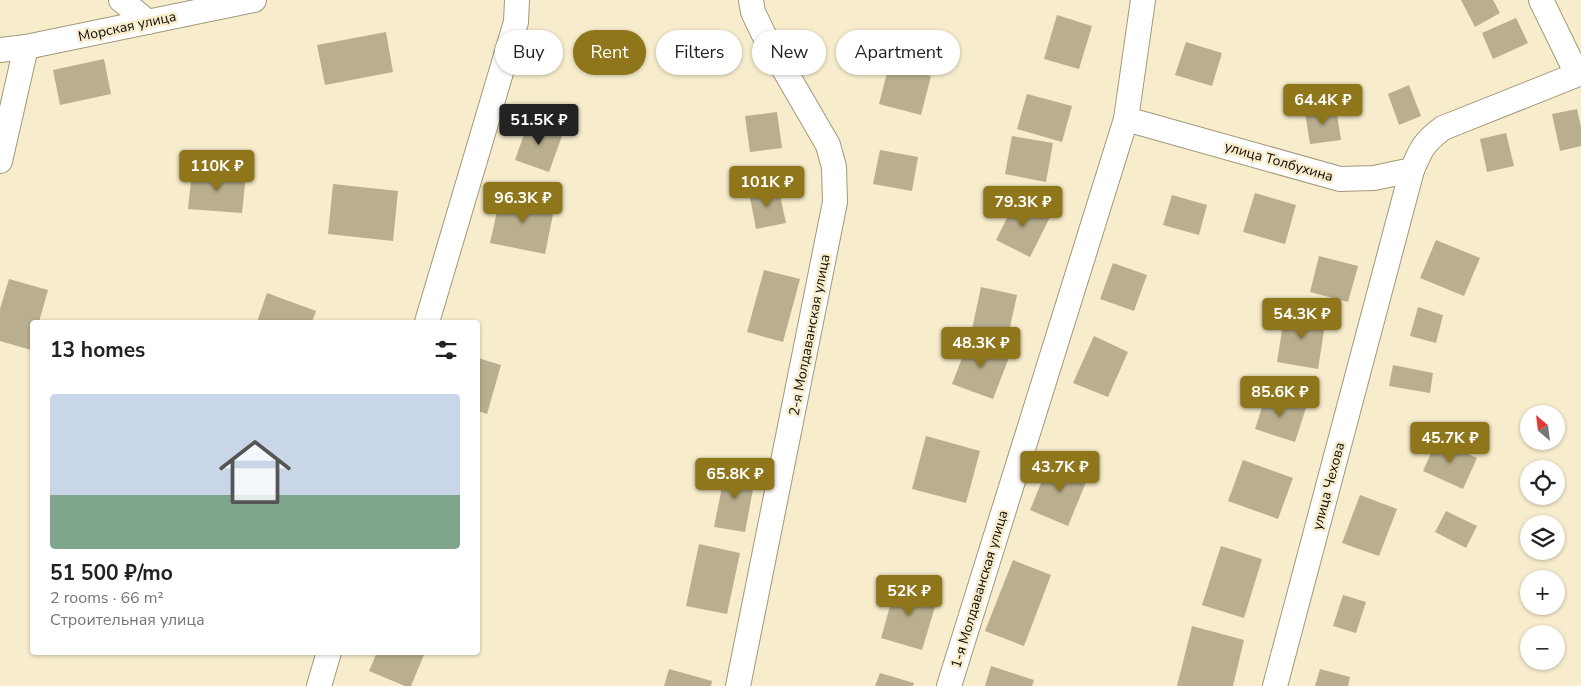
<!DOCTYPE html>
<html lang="en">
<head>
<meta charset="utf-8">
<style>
  body { margin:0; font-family:"Nunito Sans",sans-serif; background:#f2f2f2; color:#222; height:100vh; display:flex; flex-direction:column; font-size:19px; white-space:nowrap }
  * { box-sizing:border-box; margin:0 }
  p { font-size:16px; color:#767676 }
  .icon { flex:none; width:28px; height:28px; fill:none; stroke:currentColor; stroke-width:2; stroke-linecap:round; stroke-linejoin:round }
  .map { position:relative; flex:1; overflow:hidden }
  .panel { position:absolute; left:30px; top:320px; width:450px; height:335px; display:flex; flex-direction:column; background:#fff; border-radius:5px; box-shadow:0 1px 4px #0004 }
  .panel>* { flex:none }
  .hud { position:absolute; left:495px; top:30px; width:475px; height:45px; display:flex; gap:10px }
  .needle { width:32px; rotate:332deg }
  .controls { position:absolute; left:1520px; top:405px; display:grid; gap:10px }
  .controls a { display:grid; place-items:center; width:45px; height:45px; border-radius:50%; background:#fff; box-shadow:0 1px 4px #0004; font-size:25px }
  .price { position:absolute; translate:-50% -42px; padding:0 11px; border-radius:5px; background:#8f761b; color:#fff; font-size:16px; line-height:32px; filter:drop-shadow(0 1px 2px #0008) }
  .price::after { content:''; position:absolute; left:50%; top:30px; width:15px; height:11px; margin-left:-8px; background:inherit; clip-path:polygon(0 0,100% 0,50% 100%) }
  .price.on { background:#222; color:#fff }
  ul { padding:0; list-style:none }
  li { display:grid; align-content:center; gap:10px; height:265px; padding:0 20px }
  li+li { border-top:1px solid #e0e0e0 }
  li span { display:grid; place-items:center; height:155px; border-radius:5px; color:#555 }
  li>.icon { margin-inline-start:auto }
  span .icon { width:90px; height:90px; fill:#fffc; stroke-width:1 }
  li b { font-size:21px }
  h2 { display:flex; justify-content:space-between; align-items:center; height:60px; padding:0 20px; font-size:21px }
  .chip { padding:0 18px; border-radius:22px; background:#fff; box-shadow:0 1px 4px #0004; font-size:18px; line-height:45px }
  .chip.on { background:#8f761b; color:#fff }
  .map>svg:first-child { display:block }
  .building { fill:#b9af8f }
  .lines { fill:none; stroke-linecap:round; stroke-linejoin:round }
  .street-casing { stroke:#a2987a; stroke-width:26 }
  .street { stroke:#fff; stroke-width:24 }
  .labels { text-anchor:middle; stroke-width:5; stroke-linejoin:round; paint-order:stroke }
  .street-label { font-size:14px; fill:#0f0b02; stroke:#f7eccc }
</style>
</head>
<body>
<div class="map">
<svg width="1581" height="686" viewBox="0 0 1581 686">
  <rect width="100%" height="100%" fill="#f7eccc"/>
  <g class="building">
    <path d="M 1461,0 L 1493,0 L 1500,13 L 1475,27 Z"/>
    <path d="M 1057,15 L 1092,26 L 1079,69 L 1044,59 Z"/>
    <path d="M 1516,18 L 1528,43 L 1493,59 L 1482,33 Z"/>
    <path d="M 386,32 L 393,72 L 325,85 L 317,45 Z"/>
    <path d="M 1186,42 L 1222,53 L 1212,86 L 1175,75 Z"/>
    <path d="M 104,59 L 111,94 L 60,105 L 53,70 Z"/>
    <path d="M 889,65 L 931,76 L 921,115 L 879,104 Z"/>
    <path d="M 1409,85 L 1421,116 L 1399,125 L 1388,94 Z"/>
    <path d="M 1027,94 L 1072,106 L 1062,142 L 1017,129 Z"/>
    <path d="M 1336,108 L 1341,140 L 1310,144 L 1305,113 Z"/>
    <path d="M 1577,109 L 1581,127 L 1581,146 L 1560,151 L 1552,114 Z"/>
    <path d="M 777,112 L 782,148 L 750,152 L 745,116 Z"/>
    <path d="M 529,120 L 563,133 L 549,172 L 515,160 Z"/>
    <path d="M 1506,133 L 1514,166 L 1487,172 L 1480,139 Z"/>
    <path d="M 1012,136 L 1053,143 L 1046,182 L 1005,174 Z"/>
    <path d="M 880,150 L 918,157 L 912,191 L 873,184 Z"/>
    <path d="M 192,171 L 246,175 L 242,213 L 188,209 Z"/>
    <path d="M 333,184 L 398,191 L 393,241 L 328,234 Z"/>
    <path d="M 778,186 L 786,223 L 756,229 L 749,192 Z"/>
    <path d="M 501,193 L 555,204 L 545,254 L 490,243 Z"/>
    <path d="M 1255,193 L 1296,205 L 1285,244 L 1243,232 Z"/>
    <path d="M 1172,195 L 1207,205 L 1199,235 L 1163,225 Z"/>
    <path d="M 1017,198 L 1051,215 L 1030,257 L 996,240 Z"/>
    <path d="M 1436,240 L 1480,258 L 1464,296 L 1420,278 Z"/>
    <path d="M 1319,256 L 1358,266 L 1348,302 L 1310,292 Z"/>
    <path d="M 1113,263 L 1147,275 L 1134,311 L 1100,299 Z"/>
    <path d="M 764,270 L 800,279 L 783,342 L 747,332 Z"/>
    <path d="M 9,279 L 48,290 L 39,322 L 32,322 L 32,343 L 31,350 L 0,341 L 0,309 Z"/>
    <path d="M 981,287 L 1017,295 L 1007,341 L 971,334 Z"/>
    <path d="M 267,293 L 316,311 L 312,322 L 257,322 Z"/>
    <path d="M 1418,307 L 1443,315 L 1436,343 L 1410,336 Z"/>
    <path d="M 1285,311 L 1326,318 L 1318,369 L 1277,362 Z"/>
    <path d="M 1094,336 L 1128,352 L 1108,397 L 1073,383 Z"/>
    <path d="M 969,340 L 1010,355 L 993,399 L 952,384 Z"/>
    <path d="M 478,358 L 501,365 L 487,414 L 478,411 Z"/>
    <path d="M 1393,365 L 1433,373 L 1430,393 L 1389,386 Z"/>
    <path d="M 1266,395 L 1306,408 L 1295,442 L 1255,429 Z"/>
    <path d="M 926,436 L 980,451 L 966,503 L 912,489 Z"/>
    <path d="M 1437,440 L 1477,458 L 1463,489 L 1423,471 Z"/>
    <path d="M 1051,459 L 1089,475 L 1068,526 L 1030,510 Z"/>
    <path d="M 1243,460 L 1293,478 L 1278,519 L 1228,501 Z"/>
    <path d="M 726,467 L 756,473 L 745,532 L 714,527 Z"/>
    <path d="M 1360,495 L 1397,509 L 1379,556 L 1342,543 Z"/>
    <path d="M 1446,511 L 1477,526 L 1466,548 L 1435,532 Z"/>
    <path d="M 699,544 L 740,553 L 727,614 L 686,606 Z"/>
    <path d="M 1221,546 L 1262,559 L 1244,618 L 1202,605 Z"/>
    <path d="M 1013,560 L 1051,575 L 1024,646 L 985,631 Z"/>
    <path d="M 896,585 L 938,597 L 922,650 L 881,638 Z"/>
    <path d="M 1343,595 L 1366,602 L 1356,633 L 1333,626 Z"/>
    <path d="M 1192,626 L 1244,640 L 1233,686 L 1177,686 Z"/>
    <path d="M 377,652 L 425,652 L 411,686 L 405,686 L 369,671 Z"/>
    <path d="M 991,666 L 1034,680 L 1032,686 L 985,686 Z"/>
    <path d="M 669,669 L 712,681 L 711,686 L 664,686 Z"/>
    <path d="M 1320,669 L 1350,677 L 1348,686 L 1315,686 Z"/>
    <path d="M 880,673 L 914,683 L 913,686 L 875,686 Z"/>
  </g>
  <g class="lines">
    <g class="street-casing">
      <g id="street">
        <path d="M 121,0 L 148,22"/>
        <path d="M 1541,0 L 1577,74"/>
        <path d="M 0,50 L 26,47 L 254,0"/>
        <path d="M 1126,119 L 1340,179 L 1374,178 L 1412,170 C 1421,149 1424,142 1443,128 L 1581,73"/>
        <path d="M 0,161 L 26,47"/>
        <path d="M 427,322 L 516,22 L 517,0"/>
        <path d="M 319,686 L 329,652"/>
        <path d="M 738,686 L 835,202 L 834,167 L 828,145 L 763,33 L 753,12 L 751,0"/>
        <path d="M 949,686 L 1126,119 L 1143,0"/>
        <path d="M 1275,686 L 1412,170"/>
      </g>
    </g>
    <use href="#street" class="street"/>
  </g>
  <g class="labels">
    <g class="street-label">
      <text transform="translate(127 26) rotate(-12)" y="5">Морская улица</text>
      <text transform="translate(1279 161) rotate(16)" y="5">улица Толбухина</text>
      <text transform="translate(809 335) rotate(-79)" y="5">2-я Молдаванская улица</text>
      <text transform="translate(1328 486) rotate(-75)" y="5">улица Чехова</text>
      <text transform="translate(979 589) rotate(-73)" y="5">1-я Молдаванская улица</text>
    </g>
  </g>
</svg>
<div class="controls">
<a><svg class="needle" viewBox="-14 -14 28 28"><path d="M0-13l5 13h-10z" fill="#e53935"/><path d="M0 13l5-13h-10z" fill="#767676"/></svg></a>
<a><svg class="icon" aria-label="locate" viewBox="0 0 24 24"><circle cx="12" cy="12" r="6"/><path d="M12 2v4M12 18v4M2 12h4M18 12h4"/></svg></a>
<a><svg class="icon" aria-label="layers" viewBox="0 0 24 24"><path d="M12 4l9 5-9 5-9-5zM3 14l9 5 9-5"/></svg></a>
<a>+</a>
<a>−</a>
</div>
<b class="price" style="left:1323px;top:126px">64.4K ₽</b>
<b class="price on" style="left:539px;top:146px">51.5K ₽</b>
<b class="price" style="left:217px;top:192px">110K ₽</b>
<b class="price" style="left:767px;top:208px">101K ₽</b>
<b class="price" style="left:523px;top:224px">96.3K ₽</b>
<b class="price" style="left:1023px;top:228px">79.3K ₽</b>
<b class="price" style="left:1302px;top:340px">54.3K ₽</b>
<b class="price" style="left:981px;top:369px">48.3K ₽</b>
<b class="price" style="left:1280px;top:418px">85.6K ₽</b>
<b class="price" style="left:1450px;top:464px">45.7K ₽</b>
<b class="price" style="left:1060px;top:493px">43.7K ₽</b>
<b class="price" style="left:735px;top:500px">65.8K ₽</b>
<b class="price" style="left:909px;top:617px">52K ₽</b>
<div class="hud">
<a class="chip">Buy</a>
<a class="chip on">Rent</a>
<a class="chip">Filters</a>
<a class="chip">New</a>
<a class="chip">Apartment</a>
</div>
<section class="panel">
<h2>13 homes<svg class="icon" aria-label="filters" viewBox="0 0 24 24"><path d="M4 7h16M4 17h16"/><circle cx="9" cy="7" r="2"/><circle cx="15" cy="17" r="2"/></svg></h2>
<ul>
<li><span style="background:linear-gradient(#c9d6e8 65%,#7fa58c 0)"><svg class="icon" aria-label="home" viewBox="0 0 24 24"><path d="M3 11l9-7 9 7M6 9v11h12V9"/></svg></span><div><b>51 500 ₽/mo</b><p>2 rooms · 66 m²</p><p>Строительная улица</p></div></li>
</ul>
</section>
</div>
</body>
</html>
